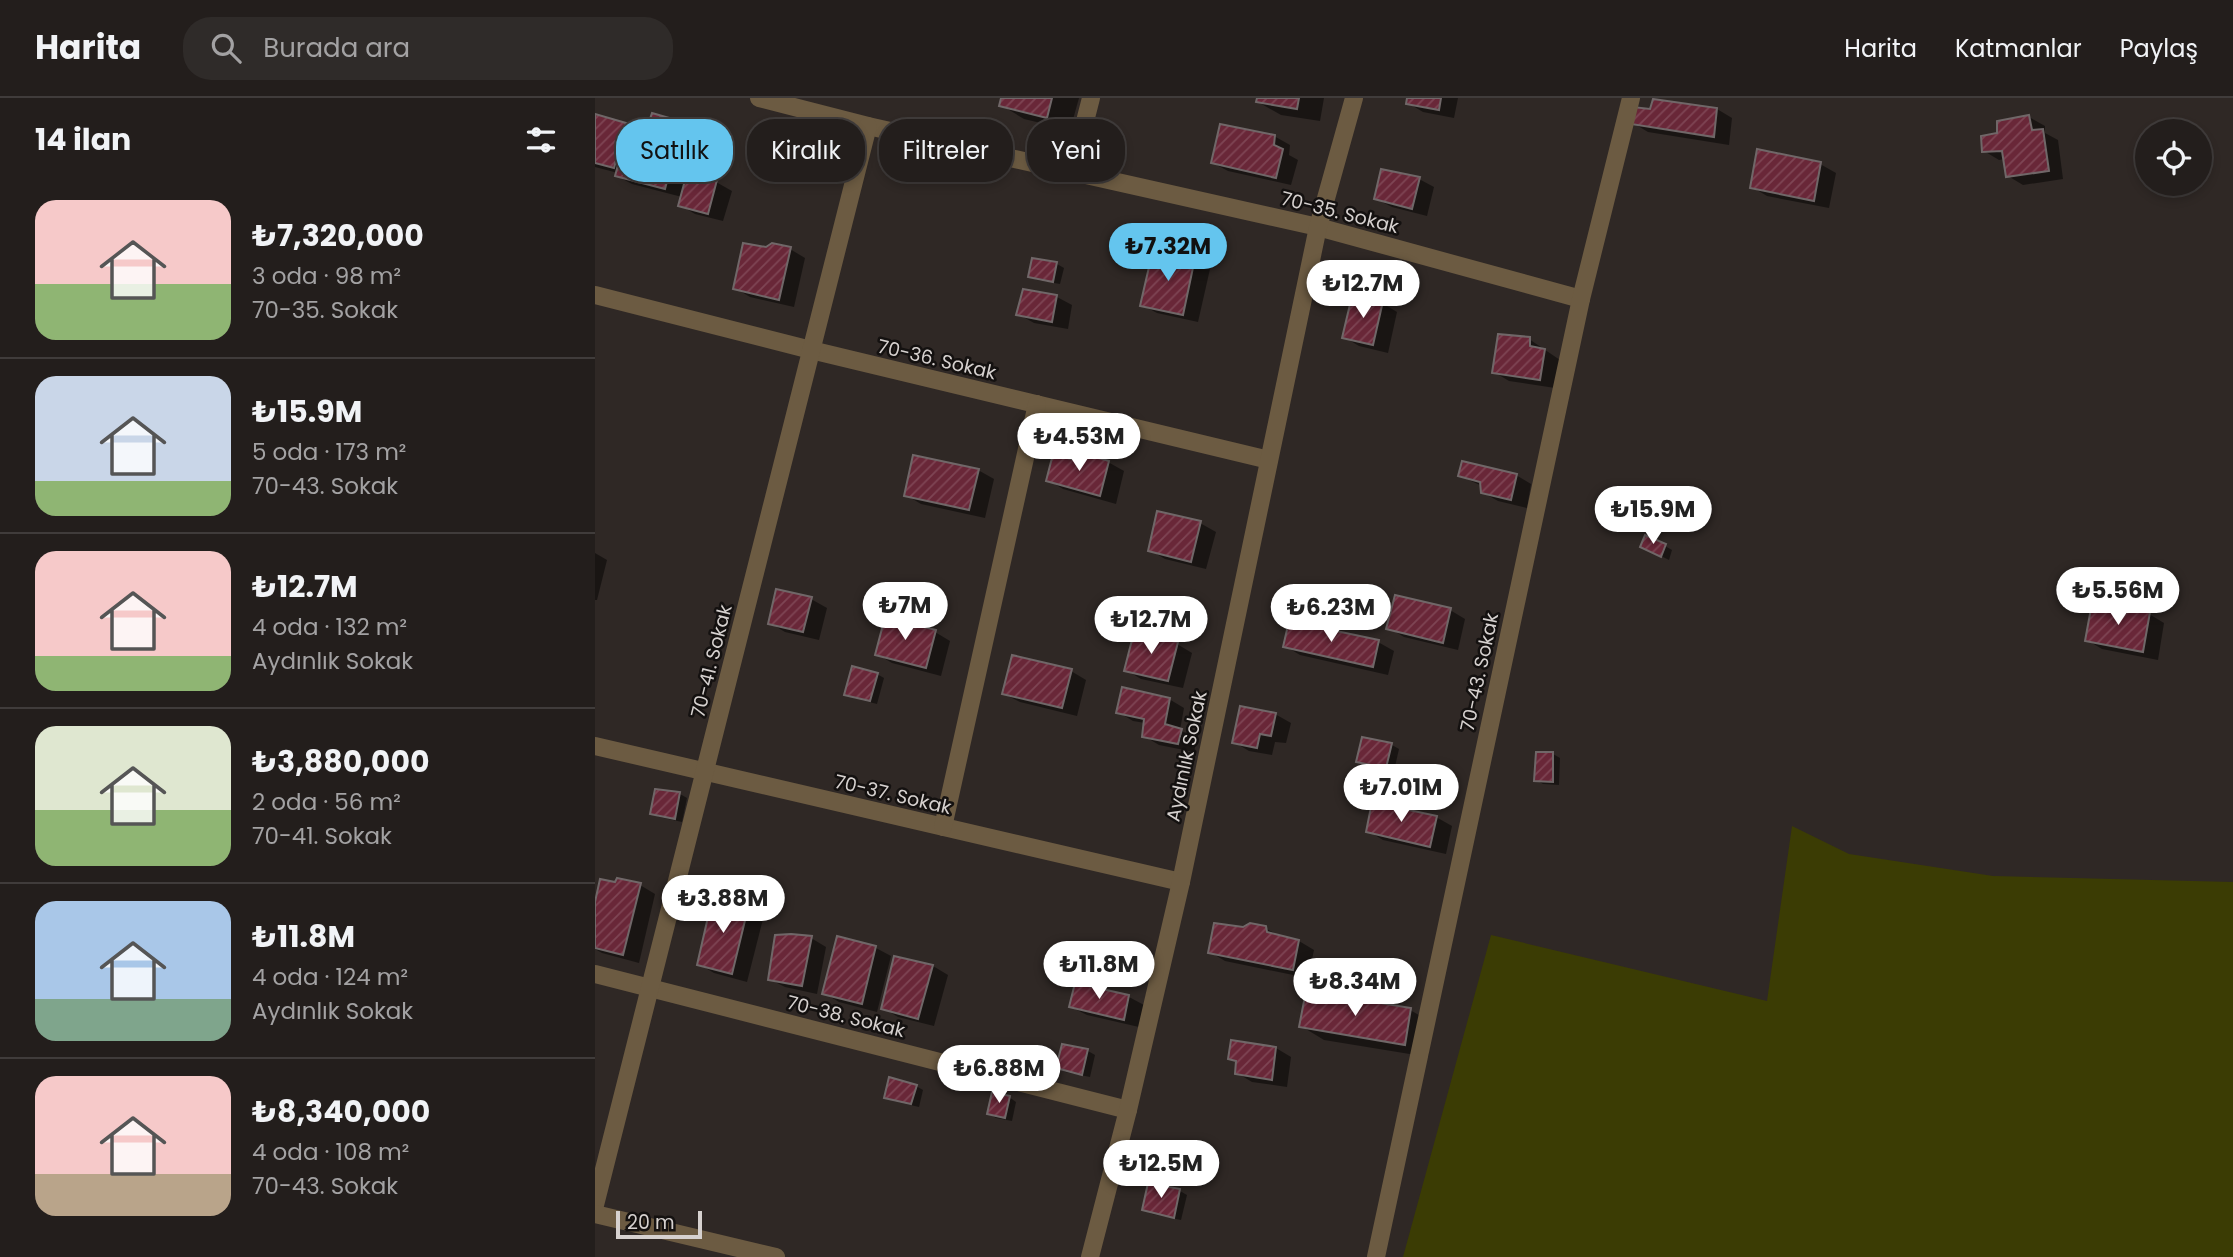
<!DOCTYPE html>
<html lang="tr">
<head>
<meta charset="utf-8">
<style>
  body { margin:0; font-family:Poppins,sans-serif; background:#2f2b29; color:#f1f3f6; height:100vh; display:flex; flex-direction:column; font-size:26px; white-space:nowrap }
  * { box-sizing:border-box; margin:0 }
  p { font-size:23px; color:#a3a2a3 }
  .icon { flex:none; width:38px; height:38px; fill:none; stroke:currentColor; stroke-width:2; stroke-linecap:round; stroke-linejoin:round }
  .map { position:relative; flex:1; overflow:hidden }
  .side { display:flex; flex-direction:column; background:#231e1c; width:595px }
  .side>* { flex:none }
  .top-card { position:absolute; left:21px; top:21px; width:665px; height:63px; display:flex; gap:14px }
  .fabs { position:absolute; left:1540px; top:21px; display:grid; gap:14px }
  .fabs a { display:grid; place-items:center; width:77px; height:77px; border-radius:50%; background:#231e1c; box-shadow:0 4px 10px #0003,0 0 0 2px #403c3b; font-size:35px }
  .scale { position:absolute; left:21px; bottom:18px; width:86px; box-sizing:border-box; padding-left:7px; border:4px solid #d6d1cf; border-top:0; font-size:19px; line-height:24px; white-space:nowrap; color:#d6d1cf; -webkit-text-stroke:5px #141110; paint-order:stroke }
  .price { position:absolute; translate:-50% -60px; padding:0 16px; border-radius:24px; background:#fff; color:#222; font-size:23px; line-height:46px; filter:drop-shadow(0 2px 4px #0008) }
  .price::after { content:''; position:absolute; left:50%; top:42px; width:21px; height:16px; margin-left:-10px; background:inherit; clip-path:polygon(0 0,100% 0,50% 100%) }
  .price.current { background:#64c5ee; color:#111 }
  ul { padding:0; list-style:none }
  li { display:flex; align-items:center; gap:21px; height:175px; padding:0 35px }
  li+li { border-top:2px solid #403c3b }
  li span { display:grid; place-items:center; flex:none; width:196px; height:140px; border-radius:21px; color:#555 }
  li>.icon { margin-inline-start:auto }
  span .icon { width:84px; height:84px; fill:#fffc; stroke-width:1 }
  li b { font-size:30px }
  h2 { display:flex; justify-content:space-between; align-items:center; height:84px; padding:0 35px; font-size:30px }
  .chip { padding:0 24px; border-radius:28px; background:#231e1c; box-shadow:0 4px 10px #0003,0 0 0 2px #403c3b; font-size:24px; line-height:63px }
  .chip.current { background:#64c5ee; color:#111 }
  header { display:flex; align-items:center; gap:42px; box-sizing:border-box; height:98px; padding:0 35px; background:#231e1c; border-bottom:2px solid #403c3b }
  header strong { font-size:33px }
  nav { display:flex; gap:38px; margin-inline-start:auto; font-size:24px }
  .search { width:490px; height:63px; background:#2f2b29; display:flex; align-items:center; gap:18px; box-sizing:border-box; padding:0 24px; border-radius:28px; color:#a3a2a3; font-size:26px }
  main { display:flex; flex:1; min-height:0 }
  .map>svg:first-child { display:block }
  .grass { fill:#3b3c04 }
  .shadow { fill:#0007 }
  .building { fill:url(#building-hatch); stroke:#706768; stroke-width:2 }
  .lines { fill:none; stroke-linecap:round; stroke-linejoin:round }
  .minor { stroke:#6c5b42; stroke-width:18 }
  .labels { text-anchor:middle; stroke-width:5; stroke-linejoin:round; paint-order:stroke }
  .street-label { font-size:19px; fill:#d6d1cf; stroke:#141110 }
</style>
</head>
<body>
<header>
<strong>Harita</strong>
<div class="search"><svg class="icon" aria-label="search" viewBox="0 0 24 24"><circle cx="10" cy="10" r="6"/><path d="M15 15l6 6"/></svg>Burada ara</div>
<nav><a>Harita</a><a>Katmanlar</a><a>Paylaş</a></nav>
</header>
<main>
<section class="side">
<h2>14 ilan<svg class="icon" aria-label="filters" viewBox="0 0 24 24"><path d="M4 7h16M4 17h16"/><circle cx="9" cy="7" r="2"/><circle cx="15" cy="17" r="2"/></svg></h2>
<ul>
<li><span style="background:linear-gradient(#f6c9c9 60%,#8fb573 0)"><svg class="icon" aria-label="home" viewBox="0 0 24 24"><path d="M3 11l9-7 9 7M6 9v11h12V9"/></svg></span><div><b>₺7,320,000</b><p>3 oda · 98 m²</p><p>70-35. Sokak</p></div></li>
<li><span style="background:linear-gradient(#c9d6e8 75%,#8fb573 0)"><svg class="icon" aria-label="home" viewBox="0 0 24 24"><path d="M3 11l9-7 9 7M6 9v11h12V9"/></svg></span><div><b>₺15.9M</b><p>5 oda · 173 m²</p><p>70-43. Sokak</p></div></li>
<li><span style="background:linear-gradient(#f6c9c9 75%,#8fb573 0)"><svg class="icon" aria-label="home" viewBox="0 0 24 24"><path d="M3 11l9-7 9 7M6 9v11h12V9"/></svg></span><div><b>₺12.7M</b><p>4 oda · 132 m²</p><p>Aydınlık Sokak</p></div></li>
<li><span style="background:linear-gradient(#dfe7d0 60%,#8fb573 0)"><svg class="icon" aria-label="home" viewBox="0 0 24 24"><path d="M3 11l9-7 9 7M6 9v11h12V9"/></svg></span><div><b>₺3,880,000</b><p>2 oda · 56 m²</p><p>70-41. Sokak</p></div></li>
<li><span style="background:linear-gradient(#a9c7e8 70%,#7fa58c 0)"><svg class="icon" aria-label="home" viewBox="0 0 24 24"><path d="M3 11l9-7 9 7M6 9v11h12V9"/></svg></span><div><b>₺11.8M</b><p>4 oda · 124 m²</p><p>Aydınlık Sokak</p></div></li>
<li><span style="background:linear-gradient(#f6c9c9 70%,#b9a48a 0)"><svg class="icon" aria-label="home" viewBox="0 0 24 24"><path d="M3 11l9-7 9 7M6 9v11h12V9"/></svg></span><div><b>₺8,340,000</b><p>4 oda · 108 m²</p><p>70-43. Sokak</p></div></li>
</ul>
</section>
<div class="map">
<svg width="1638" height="1159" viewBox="0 0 1638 1159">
  <defs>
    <pattern id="building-hatch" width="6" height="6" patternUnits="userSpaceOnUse" patternTransform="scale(1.75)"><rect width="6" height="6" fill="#692738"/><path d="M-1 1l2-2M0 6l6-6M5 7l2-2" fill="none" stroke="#7e4554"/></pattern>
  </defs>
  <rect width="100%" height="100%" fill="#2f2825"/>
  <path class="grass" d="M 1197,728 L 1254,756 L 1398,778 L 1638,784 L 1638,1159 L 808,1159 L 896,837 L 1172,903 Z"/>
  <g class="shadow">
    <path d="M 408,0 L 484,0 L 475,32 L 429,21 L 406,7 Z"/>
    <path d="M 664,0 L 729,0 L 725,23 L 686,17 L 663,4 Z"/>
    <path d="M 814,0 L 863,0 L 859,20 L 828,14 L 813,5 Z"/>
    <path d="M 1122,11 L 1137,20 L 1134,47 L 1053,34 L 1038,25 Z"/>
    <path d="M 0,18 L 53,32 L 87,25 L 103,34 L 91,76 L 121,84 L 137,93 L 128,123 L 100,116 L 85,107 L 87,99 L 37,86 L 22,78 L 23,75 L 0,69 Z"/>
    <path d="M 1434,19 L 1450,28 L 1450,35 L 1463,42 L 1468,81 L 1428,87 L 1413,78 L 1410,61 L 1404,62 L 1389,53 L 1404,36 Z"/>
    <path d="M 679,38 L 695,47 L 694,57 L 703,62 L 696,87 L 633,73 L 618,65 Z"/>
    <path d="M 1225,66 L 1241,75 L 1234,110 L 1172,98 L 1157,89 Z"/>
    <path d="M 824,81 L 839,89 L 832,118 L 797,109 L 781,101 Z"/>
    <path d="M 172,151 L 195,151 L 210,160 L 199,209 L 155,199 L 140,190 Z"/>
    <path d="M 575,157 L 600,162 L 615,171 L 603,224 L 562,215 L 547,207 Z"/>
    <path d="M 462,166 L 469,170 L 465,186 L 442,182 L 435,178 Z"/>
    <path d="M 462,199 L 477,207 L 473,231 L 439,225 L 423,216 Z"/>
    <path d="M 787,205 L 802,214 L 793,255 L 764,248 L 749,239 Z"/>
    <path d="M 934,241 L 965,262 L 960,290 L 914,283 L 899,274 Z"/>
    <path d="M 477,363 L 513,364 L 529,373 L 521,406 L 468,391 L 453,382 Z"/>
    <path d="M 383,372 L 399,381 L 390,420 L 326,406 L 311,397 Z"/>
    <path d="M 921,377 L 936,386 L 932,410 L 903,403 L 887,394 L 887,388 L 865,378 Z"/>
    <path d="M 605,425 L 621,434 L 611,471 L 570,461 L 555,452 Z"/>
    <path d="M 1070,448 L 1077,452 L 1074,462 L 1054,452 Z"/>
    <path d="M 0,455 L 12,462 L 2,502 L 0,502 Z"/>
    <path d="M 216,501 L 232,510 L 224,542 L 190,534 L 175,525 Z"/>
    <path d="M 855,512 L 870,521 L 863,552 L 809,539 L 794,530 Z"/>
    <path d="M 1554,516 L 1569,525 L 1563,562 L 1507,551 L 1492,542 Z"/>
    <path d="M 340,534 L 355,543 L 346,578 L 297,565 L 282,556 Z"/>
    <path d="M 783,544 L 799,553 L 793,577 L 705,557 L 690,548 Z"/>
    <path d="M 582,546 L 597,555 L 588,590 L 546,581 L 531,572 Z"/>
    <path d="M 476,573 L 491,582 L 482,618 L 425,604 L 409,596 Z"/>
    <path d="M 282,576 L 289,580 L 282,606 L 258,600 L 251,596 Z"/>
    <path d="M 574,601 L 589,610 L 585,632 L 602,641 L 599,654 L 564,647 L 549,638 L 550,625 L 538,623 L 523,614 Z"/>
    <path d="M 680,616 L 696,625 L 691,645 L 680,644 L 677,657 L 654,653 L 639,644 Z"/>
    <path d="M 769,641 L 797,647 L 804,651 L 799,673 L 771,667 L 763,663 Z"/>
    <path d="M 958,656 L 965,660 L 964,687 L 948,686 L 941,682 Z"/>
    <path d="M 61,693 L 85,696 L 92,700 L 87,724 L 64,719 L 57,715 Z"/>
    <path d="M 841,719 L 857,728 L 851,756 L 788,742 L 773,733 Z"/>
    <path d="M 45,787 L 60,796 L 44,865 L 7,855 L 0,851 L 0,811 Z"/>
    <path d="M 153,808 L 169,817 L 152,884 L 119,875 L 104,866 Z"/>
    <path d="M 670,830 L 686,839 L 704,843 L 719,852 L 713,880 L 630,863 L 615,854 L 648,831 Z"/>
    <path d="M 216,840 L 231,849 L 222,896 L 190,889 L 174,881 Z"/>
    <path d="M 281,850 L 296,858 L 282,914 L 244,904 L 229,895 Z"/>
    <path d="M 301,860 L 338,868 L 353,877 L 339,928 L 303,919 L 288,910 Z"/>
    <path d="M 481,887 L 534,899 L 549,907 L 544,929 L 492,917 L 476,909 Z"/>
    <path d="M 815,912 L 838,925 L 833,959 L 729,942 L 706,928 Z"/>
    <path d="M 468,948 L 493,953 L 500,957 L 495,979 L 470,974 L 463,969 Z"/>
    <path d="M 681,950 L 696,959 L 692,989 L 657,984 L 642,975 L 642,964 L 635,960 Z"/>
    <path d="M 321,988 L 328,992 L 324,1009 L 298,1003 L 291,999 Z"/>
    <path d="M 414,999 L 421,1004 L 417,1023 L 401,1020 L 394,1016 Z"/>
    <path d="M 585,1093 L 592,1097 L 586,1122 L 557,1116 L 549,1112 Z"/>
  </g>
  <g class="building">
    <path d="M 406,0 L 457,0 L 452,20 L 404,8 Z"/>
    <path d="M 662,0 L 704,0 L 702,11 L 661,4 Z"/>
    <path d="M 812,0 L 846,0 L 844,12 L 811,6 Z"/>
    <path d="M 1058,1 L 1122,10 L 1119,39 L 1036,26 L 1038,9 L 1055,11 Z"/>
    <path d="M 57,15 L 88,24 L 70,91 L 20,78 L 34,26 L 52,30 Z"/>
    <path d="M 0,16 L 31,25 L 19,70 L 0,65 Z"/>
    <path d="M 1434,17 L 1437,32 L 1448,31 L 1454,73 L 1411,79 L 1407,53 L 1387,54 L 1386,38 L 1402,35 L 1402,23 Z"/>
    <path d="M 625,26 L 680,37 L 679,47 L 688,51 L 681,80 L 616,65 Z"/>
    <path d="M 1162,51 L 1226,64 L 1219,103 L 1155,90 Z"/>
    <path d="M 786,71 L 825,79 L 817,111 L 779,101 Z"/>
    <path d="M 92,75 L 122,82 L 113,116 L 83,108 Z"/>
    <path d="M 148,145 L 171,149 L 177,145 L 196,149 L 184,202 L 138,191 Z"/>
    <path d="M 574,155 L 600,160 L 588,217 L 545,208 L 557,156 L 571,159 Z"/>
    <path d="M 437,160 L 462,164 L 458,184 L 433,179 Z"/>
    <path d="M 428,191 L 462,197 L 457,224 L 421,217 Z"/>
    <path d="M 757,198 L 788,203 L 778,247 L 747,240 Z"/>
    <path d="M 903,236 L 935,239 L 935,248 L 950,251 L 945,282 L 897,275 Z"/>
    <path d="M 479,353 L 514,363 L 505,398 L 451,383 L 458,356 L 476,361 Z"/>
    <path d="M 318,357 L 384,371 L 374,412 L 309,398 Z"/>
    <path d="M 867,363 L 922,376 L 916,402 L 886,395 L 885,384 L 863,378 Z"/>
    <path d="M 562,413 L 606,423 L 596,464 L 553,453 Z"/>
    <path d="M 1050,437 L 1071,446 L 1066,459 L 1045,449 Z"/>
    <path d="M 181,491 L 217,499 L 208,534 L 173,526 Z"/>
    <path d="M 800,497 L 856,510 L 848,545 L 791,531 Z"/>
    <path d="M 1497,505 L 1555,514 L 1548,554 L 1490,543 Z"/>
    <path d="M 290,519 L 341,532 L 331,570 L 280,557 Z"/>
    <path d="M 694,523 L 784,542 L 778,569 L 688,549 Z"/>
    <path d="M 539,534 L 583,544 L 573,583 L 529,573 Z"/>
    <path d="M 417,557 L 477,571 L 467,610 L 407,596 Z"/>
    <path d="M 257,568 L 283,575 L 275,603 L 249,597 Z"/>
    <path d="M 527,589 L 575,600 L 570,626 L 587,631 L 583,646 L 547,639 L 549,621 L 521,615 Z"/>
    <path d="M 645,608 L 681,615 L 676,638 L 665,636 L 662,650 L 637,645 Z"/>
    <path d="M 767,639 L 797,645 L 791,670 L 761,664 Z"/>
    <path d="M 941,654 L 958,654 L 958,684 L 939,683 Z"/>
    <path d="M 60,691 L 85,694 L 80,721 L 55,716 Z"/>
    <path d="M 777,704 L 842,718 L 835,749 L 771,734 Z"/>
    <path d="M 22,780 L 46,785 L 28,857 L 0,850 L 0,804 L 5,781 L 20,784 Z"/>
    <path d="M 127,800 L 154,806 L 137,876 L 102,867 L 116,806 Z"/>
    <path d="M 619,825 L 648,829 L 655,825 L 671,828 L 672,834 L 704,842 L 698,872 L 613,855 Z"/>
    <path d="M 196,836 L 217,838 L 207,888 L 173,882 L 180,837 Z"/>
    <path d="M 242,838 L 281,848 L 267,906 L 227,896 Z"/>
    <path d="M 299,858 L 338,867 L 323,921 L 286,911 Z"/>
    <path d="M 480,885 L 534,897 L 529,922 L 474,909 Z"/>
    <path d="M 711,893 L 816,910 L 810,947 L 704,929 Z"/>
    <path d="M 636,942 L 681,949 L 677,982 L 640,976 L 641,963 L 633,961 Z"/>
    <path d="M 467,946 L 493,951 L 487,977 L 461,970 Z"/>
    <path d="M 294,979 L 322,987 L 316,1006 L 289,1000 Z"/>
    <path d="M 397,994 L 415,998 L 410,1020 L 392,1016 Z"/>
    <path d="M 553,1085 L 585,1091 L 579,1120 L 547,1112 Z"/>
  </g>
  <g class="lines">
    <g class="minor">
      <path d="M 164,0 L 273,28 L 723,129 L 986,201"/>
      <path d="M 477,74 L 496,0"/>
      <path d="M 0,197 L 216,252 L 674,362"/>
      <path d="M 0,648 L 586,784"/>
      <path d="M 348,729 L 442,306"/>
      <path d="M 0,876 L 533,1012"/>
      <path d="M 0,1107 L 273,28"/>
      <path d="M 0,1116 L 181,1159"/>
      <path d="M 495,1159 L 533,1012 L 586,784 L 723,129 L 759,0"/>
      <path d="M 781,1159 L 986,201 L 1036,0"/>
    </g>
  </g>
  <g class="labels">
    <g class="street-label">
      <text transform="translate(745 114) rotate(14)" y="7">70-35. Sokak</text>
      <text transform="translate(342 261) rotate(13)" y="7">70-36. Sokak</text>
      <text transform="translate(116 563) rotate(-76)" y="7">70-41. Sokak</text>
      <text transform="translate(884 574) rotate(-78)" y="7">70-43. Sokak</text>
      <text transform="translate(591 658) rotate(-78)" y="7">Aydınlık Sokak</text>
      <text transform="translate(298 696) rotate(13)" y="7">70-37. Sokak</text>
      <text transform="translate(251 918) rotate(14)" y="7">70-38. Sokak</text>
    </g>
  </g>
</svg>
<div class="fabs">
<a><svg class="icon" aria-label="locate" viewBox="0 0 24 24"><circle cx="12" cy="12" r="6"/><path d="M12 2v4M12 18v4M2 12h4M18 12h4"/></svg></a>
</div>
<div class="scale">20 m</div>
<b class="price current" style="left:573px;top:185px">₺7.32M</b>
<b class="price" style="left:768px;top:222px">₺12.7M</b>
<b class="price" style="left:484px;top:375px">₺4.53M</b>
<b class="price" style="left:1058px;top:448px">₺15.9M</b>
<b class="price" style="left:1523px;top:529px">₺5.56M</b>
<b class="price" style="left:310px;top:544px">₺7M</b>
<b class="price" style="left:736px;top:546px">₺6.23M</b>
<b class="price" style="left:556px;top:558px">₺12.7M</b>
<b class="price" style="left:806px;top:726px">₺7.01M</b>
<b class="price" style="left:128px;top:837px">₺3.88M</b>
<b class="price" style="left:504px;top:903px">₺11.8M</b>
<b class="price" style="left:760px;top:920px">₺8.34M</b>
<b class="price" style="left:404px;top:1007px">₺6.88M</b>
<b class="price" style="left:566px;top:1102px">₺12.5M</b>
<div class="top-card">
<a class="chip current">Satılık</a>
<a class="chip">Kiralık</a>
<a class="chip">Filtreler</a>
<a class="chip">Yeni</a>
</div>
</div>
</main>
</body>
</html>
